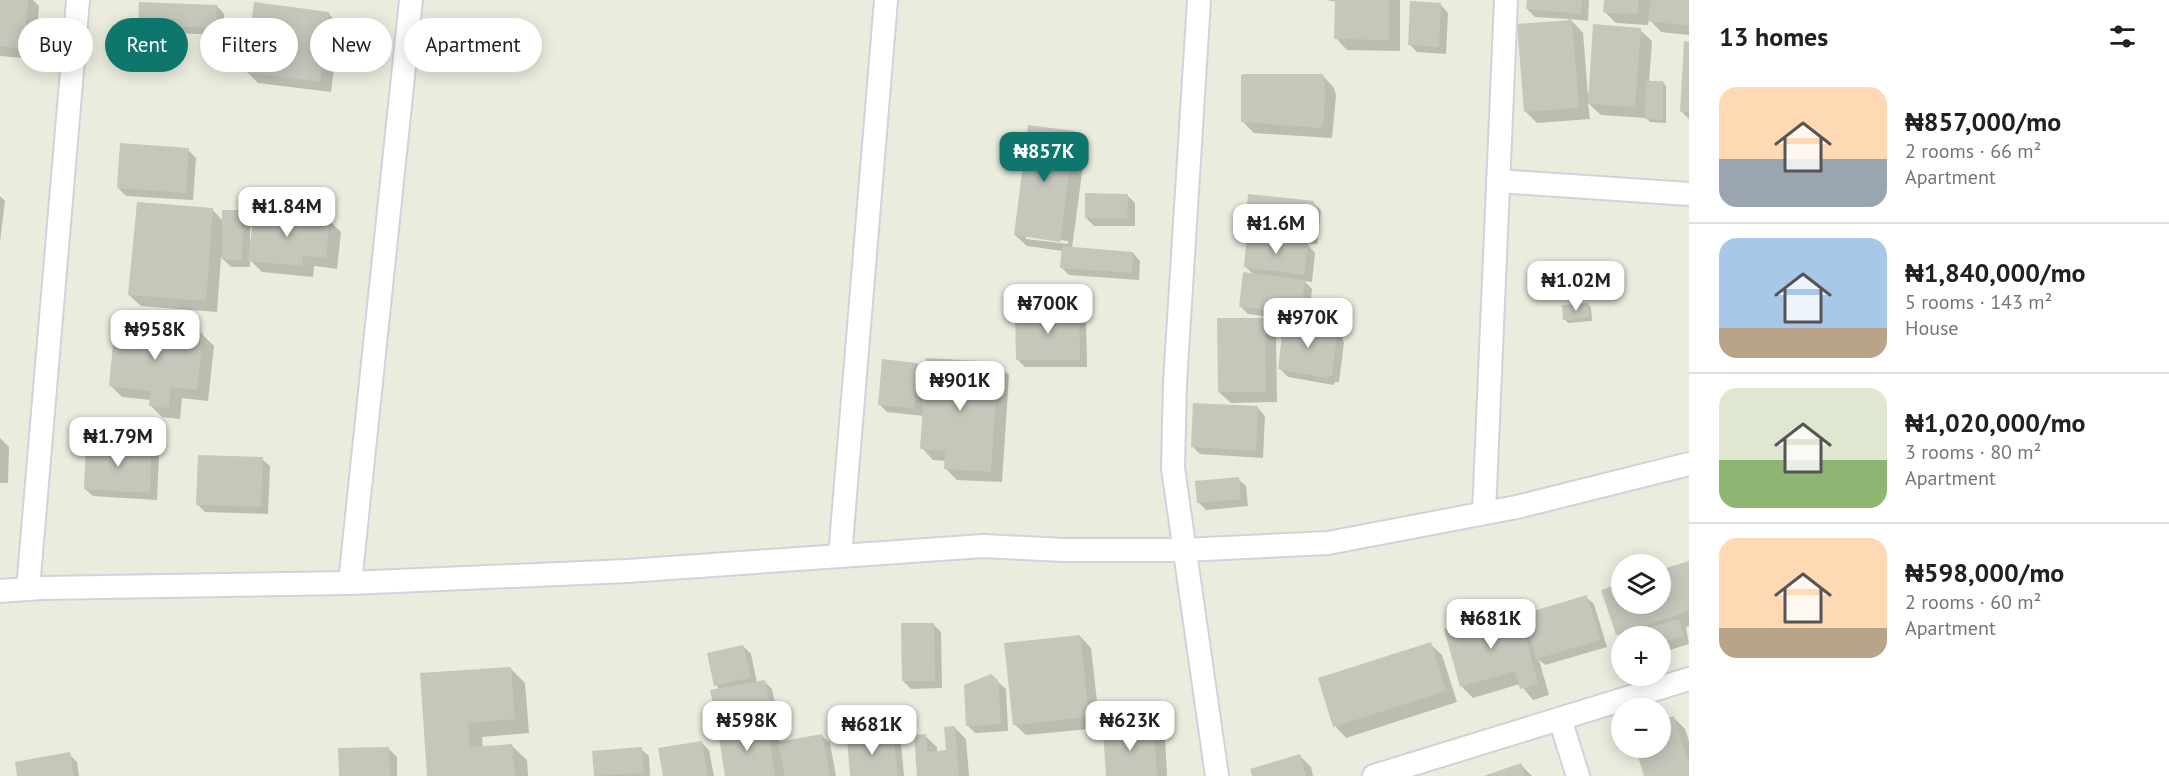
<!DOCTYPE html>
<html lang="en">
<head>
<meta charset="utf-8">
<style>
  body { margin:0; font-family:"PT Sans",sans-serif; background:#f2f2f2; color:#202124; height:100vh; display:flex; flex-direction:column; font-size:22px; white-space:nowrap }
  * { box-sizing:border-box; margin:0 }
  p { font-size:20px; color:#757577 }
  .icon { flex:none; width:33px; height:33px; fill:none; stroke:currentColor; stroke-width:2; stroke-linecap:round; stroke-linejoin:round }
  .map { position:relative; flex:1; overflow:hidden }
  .details { display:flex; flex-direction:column; background:#fff; width:480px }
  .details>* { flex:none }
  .banner { position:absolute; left:18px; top:18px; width:570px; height:54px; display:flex; gap:12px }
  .controls { position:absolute; left:1611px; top:554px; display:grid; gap:12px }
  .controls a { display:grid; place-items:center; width:60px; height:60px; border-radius:50%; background:#fff; box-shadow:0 3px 15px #0003; font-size:30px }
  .price { position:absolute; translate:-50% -51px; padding:0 14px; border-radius:12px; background:#fff; color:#222; font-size:20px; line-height:39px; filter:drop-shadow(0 2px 3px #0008) }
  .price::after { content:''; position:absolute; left:50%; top:36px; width:18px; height:14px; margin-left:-9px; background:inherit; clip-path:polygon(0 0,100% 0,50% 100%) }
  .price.selected { background:#0f766e; color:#fff }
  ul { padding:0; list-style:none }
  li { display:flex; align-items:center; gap:18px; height:150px; padding:0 30px }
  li+li { border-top:2px solid #e0e0e0 }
  li span { display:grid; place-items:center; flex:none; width:168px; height:120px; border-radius:18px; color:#555 }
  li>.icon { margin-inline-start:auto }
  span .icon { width:72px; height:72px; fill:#fffc; stroke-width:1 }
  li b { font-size:26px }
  h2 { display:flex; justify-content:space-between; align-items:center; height:72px; padding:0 30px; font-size:26px }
  .pill { padding:0 21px; border-radius:27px; background:#fff; box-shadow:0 3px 15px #0003; font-size:21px; line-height:54px }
  .pill.selected { background:#0f766e; color:#fff }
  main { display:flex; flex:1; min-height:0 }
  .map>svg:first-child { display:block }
  .shadow { fill:#0003; fill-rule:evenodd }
  .building { fill:#c6c7bb }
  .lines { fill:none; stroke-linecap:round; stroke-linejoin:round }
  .street-casing { stroke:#d1d2da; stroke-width:26 }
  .street { stroke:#fff; stroke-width:22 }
</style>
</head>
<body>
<main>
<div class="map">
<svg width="1689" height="776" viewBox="0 0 1689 776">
  <rect width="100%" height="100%" fill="#ebecde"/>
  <g class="shadow">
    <path d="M 0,0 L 33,0 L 39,6 L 35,59 L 0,56 Z"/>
    <path d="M 1326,0 L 1400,0 L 1400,51 L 1347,50 L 1336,38 L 1337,2 Z"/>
    <path d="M 1528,0 L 1589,0 L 1588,21 L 1570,19 L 1583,33 L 1588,95 L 1640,30 L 1652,41 L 1649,82 L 1663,82 L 1666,86 L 1666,123 L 1650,122 L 1646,118 L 1601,115 L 1588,103 L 1590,119 L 1537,123 L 1526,112 L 1569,19 L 1535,17 L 1527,9 Z"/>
    <path d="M 1605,0 L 1689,0 L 1689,35 L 1661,32 L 1649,19 L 1648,25 L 1616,23 L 1604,11 Z"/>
    <path d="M 1441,5 L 1448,13 L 1446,54 L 1417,52 L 1409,44 Z"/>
    <path d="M 217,6 L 224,14 L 224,35 L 147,32 L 140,25 Z"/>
    <path d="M 328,13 L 340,25 L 331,92 L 258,83 L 247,72 Z"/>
    <path d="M 1689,43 L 1689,119 L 1681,111 Z"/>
    <path d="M 1323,76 L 1334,88 L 1336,95 L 1332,138 L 1254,133 L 1243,122 Z"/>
    <path d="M 1074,132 L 1086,143 L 1072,248 L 1133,253 L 1140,261 L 1139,280 L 1069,275 L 1061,267 L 1063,251 L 1027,246 L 1015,235 ZM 1026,236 L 1068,241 L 1068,244 L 1026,239 Z"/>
    <path d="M 188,150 L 196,158 L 193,200 L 126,196 L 118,188 Z"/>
    <path d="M 1127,195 L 1135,203 L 1135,226 L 1094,226 L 1086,218 Z"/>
    <path d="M 0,196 L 5,201 L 0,242 Z"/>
    <path d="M 1313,203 L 1321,210 L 1317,244 L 1306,243 L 1315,253 L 1312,282 L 1304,281 L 1312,289 L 1308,324 L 1334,328 L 1342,336 L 1344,343 L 1339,382 L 1335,382 L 1334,385 L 1288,377 L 1280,369 L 1289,319 L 1248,314 L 1240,306 L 1254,275 L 1245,266 L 1255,238 L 1246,230 Z"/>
    <path d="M 212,209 L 223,221 L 242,211 L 250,219 L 250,241 L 329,220 L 341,232 L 337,269 L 314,266 L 313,277 L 262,272 L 250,260 L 250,267 L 231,267 L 221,257 L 217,312 L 141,306 L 129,295 Z"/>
    <path d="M 1588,304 L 1591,308 L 1592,321 L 1568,323 L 1565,319 Z"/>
    <path d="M 1079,312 L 1086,320 L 1087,367 L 1025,367 L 1017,359 Z"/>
    <path d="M 1265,320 L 1276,331 L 1277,402 L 1231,403 L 1219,392 Z"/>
    <path d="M 202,334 L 214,346 L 208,401 L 182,398 L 180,419 L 162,417 L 150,405 L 151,400 L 122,397 L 111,386 Z"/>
    <path d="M 917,364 L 926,374 L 997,364 L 1009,375 L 1002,482 L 957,480 L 945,468 L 946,461 L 933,460 L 922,448 L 924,416 L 887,412 L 879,404 Z"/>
    <path d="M 1258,408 L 1265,416 L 1263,458 L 1200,454 L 1193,447 Z"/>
    <path d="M 0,438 L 9,447 L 8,483 L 0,483 Z"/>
    <path d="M 151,448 L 159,456 L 157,500 L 93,496 L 85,489 Z"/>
    <path d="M 262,459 L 270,466 L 268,514 L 205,512 L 197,504 Z"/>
    <path d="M 1238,479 L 1246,486 L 1248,506 L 1206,510 L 1198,502 Z"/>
    <path d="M 1689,563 L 1689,626 L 1686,627 L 1689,644 L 1660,653 L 1660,636 L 1622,638 L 1618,634 L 1622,603 L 1660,603 Z"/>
    <path d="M 1586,597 L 1594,604 L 1607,647 L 1545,665 L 1539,660 L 1549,695 L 1533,700 L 1520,684 L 1473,698 L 1461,686 L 1517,610 L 1522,615 Z"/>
    <path d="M 933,624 L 941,632 L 942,688 L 911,689 L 903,681 Z"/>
    <path d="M 1080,636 L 1091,648 L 1100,728 L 1026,735 L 1014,724 Z"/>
    <path d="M 1430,644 L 1442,655 L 1457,702 L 1346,738 L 1335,726 Z"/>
    <path d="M 743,646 L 751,654 L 757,683 L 764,681 L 772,689 L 779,723 L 767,725 L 779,737 L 780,744 L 822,736 L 830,743 L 836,776 L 726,776 L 725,731 L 719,725 L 720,690 L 716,685 Z"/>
    <path d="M 511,669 L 525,683 L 529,733 L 482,737 L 483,748 L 512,746 L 527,760 L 528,776 L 429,776 L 421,675 Z"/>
    <path d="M 997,681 L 1006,689 L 1008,731 L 975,733 L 967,725 Z"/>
    <path d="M 1674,718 L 1685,729 L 1689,741 L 1689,776 L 1645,776 L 1636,747 L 1660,747 Z"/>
    <path d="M 955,728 L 966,739 L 969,776 L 919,776 L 925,736 L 937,747 L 937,752 L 948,751 Z"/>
    <path d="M 1153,728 L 1165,739 L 1167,776 L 1107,776 Z"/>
    <path d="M 893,735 L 901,743 L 904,776 L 852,776 Z"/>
    <path d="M 701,742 L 709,750 L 714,776 L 665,776 Z"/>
    <path d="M 389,749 L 397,757 L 397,776 L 341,776 Z"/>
    <path d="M 641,749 L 649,756 L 650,776 L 595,776 L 593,752 Z"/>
    <path d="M 69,754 L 77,762 L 79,776 L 19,776 Z"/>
    <path d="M 1299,755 L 1311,767 L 1313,776 L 1254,776 Z"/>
    <path d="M 1521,765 L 1532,776 L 1487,776 Z"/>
  </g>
  <g class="building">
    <path d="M 0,0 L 28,0 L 24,49 L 0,46 Z"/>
    <path d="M 1335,0 L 1389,0 L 1389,40 L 1334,39 Z"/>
    <path d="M 1527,0 L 1582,0 L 1581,14 L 1526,9 Z"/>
    <path d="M 1604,0 L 1638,0 L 1638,14 L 1607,13 L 1603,12 Z"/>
    <path d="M 1651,0 L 1689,0 L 1689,26 L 1648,21 Z"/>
    <path d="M 1410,1 L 1441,3 L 1439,47 L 1408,45 Z"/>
    <path d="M 139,2 L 217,5 L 216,28 L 138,25 Z"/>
    <path d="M 254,2 L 329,12 L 320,82 L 245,72 Z"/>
    <path d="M 1572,20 L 1579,108 L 1524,112 L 1517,24 Z"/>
    <path d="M 1593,24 L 1641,28 L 1635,107 L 1588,104 Z"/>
    <path d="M 1684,41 L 1689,42 L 1689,112 L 1680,112 Z"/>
    <path d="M 1244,74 L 1323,74 L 1325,83 L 1324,121 L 1321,128 L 1241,122 L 1241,75 Z"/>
    <path d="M 1646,81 L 1663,81 L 1663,120 L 1645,119 Z"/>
    <path d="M 1028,125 L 1075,131 L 1060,242 L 1014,235 Z"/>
    <path d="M 120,143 L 189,148 L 186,193 L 117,188 Z"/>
    <path d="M 1085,193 L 1128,194 L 1127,219 L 1085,218 Z"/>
    <path d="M 1248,194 L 1314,201 L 1310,237 L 1245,230 Z"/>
    <path d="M 137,202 L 213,208 L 206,301 L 128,295 Z"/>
    <path d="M 222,210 L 243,210 L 242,260 L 222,260 Z"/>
    <path d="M 254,211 L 330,219 L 326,258 L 303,256 L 302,266 L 248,261 Z"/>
    <path d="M 1247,236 L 1308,243 L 1304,275 L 1244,267 Z"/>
    <path d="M 1062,246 L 1133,252 L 1132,273 L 1060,268 Z"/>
    <path d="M 1243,272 L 1305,280 L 1301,314 L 1239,307 Z"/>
    <path d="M 1588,303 L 1589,318 L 1563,320 L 1562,305 Z"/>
    <path d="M 1079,310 L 1080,360 L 1016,360 L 1015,311 Z"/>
    <path d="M 1217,318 L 1265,318 L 1266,392 L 1218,392 Z"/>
    <path d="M 1287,319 L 1334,327 L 1333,334 L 1337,334 L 1332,376 L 1327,375 L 1327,378 L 1278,369 L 1283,328 L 1286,328 Z"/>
    <path d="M 115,323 L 203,333 L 197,390 L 171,387 L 169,408 L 149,406 L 150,391 L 109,386 Z"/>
    <path d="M 926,358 L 998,362 L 991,472 L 944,469 L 945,451 L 920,449 Z"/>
    <path d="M 882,359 L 917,363 L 914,408 L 878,405 Z"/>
    <path d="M 1193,403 L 1258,406 L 1256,451 L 1191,447 Z"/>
    <path d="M 86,443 L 151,447 L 150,493 L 84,489 Z"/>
    <path d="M 198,455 L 263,457 L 261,507 L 196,505 Z"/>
    <path d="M 1239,477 L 1241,499 L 1197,503 L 1195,481 Z"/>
    <path d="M 1689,561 L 1689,611 L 1616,635 L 1601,590 L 1622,583 L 1622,603 L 1660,603 L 1660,570 Z"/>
    <path d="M 1587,595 L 1600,640 L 1536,659 L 1523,614 Z"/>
    <path d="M 1518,608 L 1538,684 L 1520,689 L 1515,671 L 1460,687 L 1444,629 Z"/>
    <path d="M 1679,619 L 1684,636 L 1660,643 L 1660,636 L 1631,636 L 1631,633 Z"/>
    <path d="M 901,623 L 934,623 L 935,681 L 902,681 Z"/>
    <path d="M 1080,635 L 1089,717 L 1013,725 L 1004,643 Z"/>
    <path d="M 1431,642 L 1446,691 L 1333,727 L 1318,678 Z"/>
    <path d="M 743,645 L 751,677 L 714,686 L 707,653 Z"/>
    <path d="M 511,667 L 515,719 L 468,723 L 470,747 L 512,744 L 515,776 L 427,776 L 420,673 Z"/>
    <path d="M 991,674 L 998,680 L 1001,724 L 966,726 L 964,685 Z"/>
    <path d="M 765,680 L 772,715 L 717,726 L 710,690 Z"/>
    <path d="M 1674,716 L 1689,765 L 1689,776 L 1644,776 L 1635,747 L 1660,747 L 1660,720 Z"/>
    <path d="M 768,724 L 775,776 L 725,776 L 718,731 Z"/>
    <path d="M 955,726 L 959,776 L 917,776 L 914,735 L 926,734 L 927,752 L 946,750 L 944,727 Z"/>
    <path d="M 1154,726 L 1157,776 L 1106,776 L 1103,729 Z"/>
    <path d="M 822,734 L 830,776 L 785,776 L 778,742 Z"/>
    <path d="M 893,734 L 898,776 L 850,776 L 847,738 Z"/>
    <path d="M 702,741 L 708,776 L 663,776 L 658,748 Z"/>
    <path d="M 389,747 L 390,776 L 339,776 L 338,748 Z"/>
    <path d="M 642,747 L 644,773 L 594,776 L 592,751 Z"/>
    <path d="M 70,752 L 74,776 L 17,776 L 15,762 Z"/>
    <path d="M 1300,754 L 1306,776 L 1252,776 L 1250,769 Z"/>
    <path d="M 1521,763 L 1525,776 L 1484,776 Z"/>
  </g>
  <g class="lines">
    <g class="street-casing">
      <g id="street">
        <path d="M 1199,0 L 1175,383 L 1173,468 L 1217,776"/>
        <path d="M 1498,181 L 1689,194"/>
        <path d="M 1484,513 L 1506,0"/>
        <path d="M 840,556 L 886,0"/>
        <path d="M 350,583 L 411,0"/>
        <path d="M 28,589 L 78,0"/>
        <path d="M 0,591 L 42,588 L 350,583 L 627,571 L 983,546 L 1064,550 L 1184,550 L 1328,543 L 1517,507 L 1689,464"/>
        <path d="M 1560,719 L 1578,776"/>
        <path d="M 1374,776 L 1689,679"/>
      </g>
    </g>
    <use href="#street" class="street"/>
  </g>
</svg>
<div class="controls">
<a><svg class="icon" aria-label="layers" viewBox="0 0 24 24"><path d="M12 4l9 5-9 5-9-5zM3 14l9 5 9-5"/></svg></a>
<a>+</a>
<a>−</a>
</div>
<b class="price selected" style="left:1044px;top:183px">₦857K</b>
<b class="price" style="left:287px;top:238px">₦1.84M</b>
<b class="price" style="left:1276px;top:255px">₦1.6M</b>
<b class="price" style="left:1576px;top:312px">₦1.02M</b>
<b class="price" style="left:1048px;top:335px">₦700K</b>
<b class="price" style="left:1308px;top:349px">₦970K</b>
<b class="price" style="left:155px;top:361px">₦958K</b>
<b class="price" style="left:960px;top:412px">₦901K</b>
<b class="price" style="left:118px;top:468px">₦1.79M</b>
<b class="price" style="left:1491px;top:650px">₦681K</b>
<b class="price" style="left:747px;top:752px">₦598K</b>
<b class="price" style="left:1130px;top:752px">₦623K</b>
<b class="price" style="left:872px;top:756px">₦681K</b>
<div class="banner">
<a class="pill">Buy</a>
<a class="pill selected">Rent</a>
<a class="pill">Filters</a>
<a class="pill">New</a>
<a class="pill">Apartment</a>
</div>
</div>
<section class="details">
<h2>13 homes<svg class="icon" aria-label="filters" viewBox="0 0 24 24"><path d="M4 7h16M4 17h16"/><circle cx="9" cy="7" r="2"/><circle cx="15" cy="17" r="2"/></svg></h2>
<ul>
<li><span style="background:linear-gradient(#ffd9b3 60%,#9aa5b1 0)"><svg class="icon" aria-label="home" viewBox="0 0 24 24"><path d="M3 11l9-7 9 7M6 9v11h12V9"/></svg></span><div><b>₦857,000/mo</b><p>2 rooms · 66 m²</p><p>Apartment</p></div></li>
<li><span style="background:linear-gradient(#a9c7e8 75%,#b9a48a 0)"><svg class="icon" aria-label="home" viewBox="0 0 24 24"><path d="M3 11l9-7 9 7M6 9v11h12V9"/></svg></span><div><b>₦1,840,000/mo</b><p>5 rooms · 143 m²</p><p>House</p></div></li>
<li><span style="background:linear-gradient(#dfe7d0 60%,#8fb573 0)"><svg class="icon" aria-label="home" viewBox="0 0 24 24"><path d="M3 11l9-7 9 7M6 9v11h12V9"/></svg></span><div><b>₦1,020,000/mo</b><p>3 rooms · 80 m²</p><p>Apartment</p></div></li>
<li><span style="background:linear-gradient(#ffd9b3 75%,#b9a48a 0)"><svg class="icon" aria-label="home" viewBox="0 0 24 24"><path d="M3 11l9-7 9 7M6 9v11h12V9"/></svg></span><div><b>₦598,000/mo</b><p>2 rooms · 60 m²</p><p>Apartment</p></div></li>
</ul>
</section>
</main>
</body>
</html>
